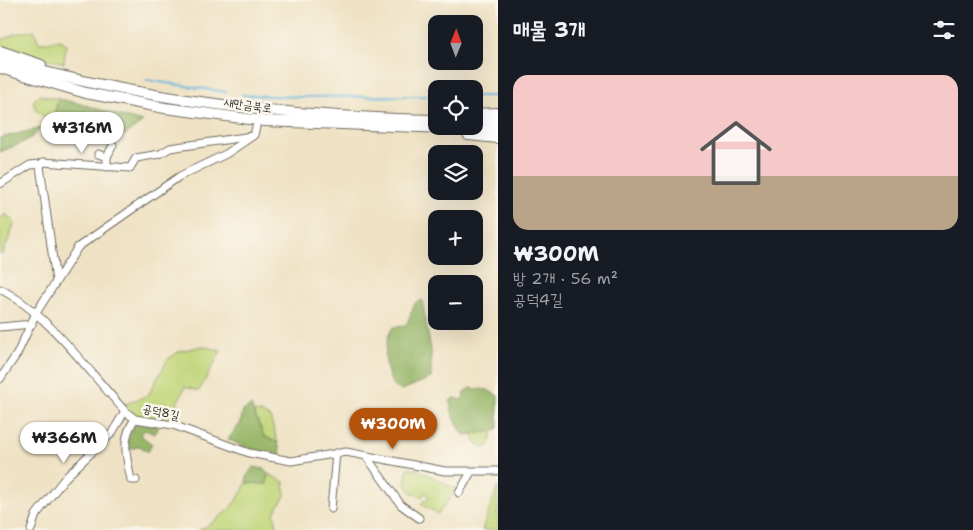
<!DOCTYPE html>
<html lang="ko">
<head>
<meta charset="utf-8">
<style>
  body { margin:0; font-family:"Shantell Sans","Poor Story",sans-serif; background:#242831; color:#f1f3f6; height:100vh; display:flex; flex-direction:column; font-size:19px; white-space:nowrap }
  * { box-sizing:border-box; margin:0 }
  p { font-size:16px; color:#9ea1a6 }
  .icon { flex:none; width:28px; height:28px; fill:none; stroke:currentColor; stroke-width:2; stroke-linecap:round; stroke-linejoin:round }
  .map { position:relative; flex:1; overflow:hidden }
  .side { display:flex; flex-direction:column; background:#171b24; width:475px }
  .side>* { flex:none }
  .needle { width:32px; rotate:1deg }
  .tools { position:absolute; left:428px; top:15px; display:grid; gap:10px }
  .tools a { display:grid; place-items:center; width:55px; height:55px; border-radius:10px; background:#171b24; box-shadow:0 5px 20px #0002; font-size:25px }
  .price { position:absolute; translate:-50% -42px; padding:0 11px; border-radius:18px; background:#fff; color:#222; font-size:16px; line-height:32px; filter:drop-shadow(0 1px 2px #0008) }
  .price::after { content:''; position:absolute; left:50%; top:30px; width:15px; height:11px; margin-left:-8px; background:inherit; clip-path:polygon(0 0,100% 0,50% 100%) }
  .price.active { background:#b45309; color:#fff }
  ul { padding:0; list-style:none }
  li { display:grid; align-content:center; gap:10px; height:265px; padding:0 15px }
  li span { display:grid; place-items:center; height:155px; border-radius:15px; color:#555 }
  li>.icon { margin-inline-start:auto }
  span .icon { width:90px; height:90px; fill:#fffc; stroke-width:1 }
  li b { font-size:21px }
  h2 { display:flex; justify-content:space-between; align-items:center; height:60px; padding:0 15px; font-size:21px }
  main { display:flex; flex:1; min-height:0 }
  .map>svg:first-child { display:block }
  .green { fill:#c1d579; stroke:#768052 }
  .forest { fill:#98b669; stroke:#62704a }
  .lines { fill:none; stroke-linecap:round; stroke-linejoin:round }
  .stream { stroke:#62b6de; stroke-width:2 }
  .minor-casing { stroke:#706b61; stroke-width:9 }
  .highway-casing { stroke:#706b61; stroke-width:12 }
  .minor { stroke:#fff; stroke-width:7 }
  .highway { stroke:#fff; stroke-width:10 }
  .labels { text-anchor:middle; stroke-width:5; stroke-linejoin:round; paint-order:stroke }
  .street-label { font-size:12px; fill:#2b2b2b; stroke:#fbf7ec }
</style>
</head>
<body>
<main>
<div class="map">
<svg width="498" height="530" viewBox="0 0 498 530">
  <rect width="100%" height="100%" fill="#fbf7ec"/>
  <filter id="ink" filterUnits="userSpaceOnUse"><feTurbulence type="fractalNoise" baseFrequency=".02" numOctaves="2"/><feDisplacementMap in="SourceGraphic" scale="10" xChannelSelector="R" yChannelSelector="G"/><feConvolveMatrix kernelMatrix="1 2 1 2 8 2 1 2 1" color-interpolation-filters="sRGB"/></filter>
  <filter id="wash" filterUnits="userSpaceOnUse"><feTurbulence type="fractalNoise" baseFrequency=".0096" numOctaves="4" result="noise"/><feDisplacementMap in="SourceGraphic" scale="20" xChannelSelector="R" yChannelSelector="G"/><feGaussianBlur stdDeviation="1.12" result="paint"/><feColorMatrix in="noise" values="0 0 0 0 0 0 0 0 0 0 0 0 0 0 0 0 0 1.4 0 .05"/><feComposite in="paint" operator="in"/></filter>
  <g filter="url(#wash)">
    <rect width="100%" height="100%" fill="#efe2c4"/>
    <g class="green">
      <path d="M 34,30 L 39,43 L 60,40 L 66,44 L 64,63 L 23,54 L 0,45 L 0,41 L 14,34 Z"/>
      <path d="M 39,95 L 58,99 L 54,115 L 48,120 L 36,110 L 33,101 Z"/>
      <path d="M 5,214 L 15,222 L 3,254 L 0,254 L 0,220 Z"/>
      <path d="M 203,346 L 221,351 L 199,391 L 185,387 L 168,422 L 137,416 L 127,411 L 125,404 L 148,395 L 168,359 L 180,351 Z"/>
      <path d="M 254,412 L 262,413 L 270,417 L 278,443 L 264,436 Z"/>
      <path d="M 493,431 L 489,446 L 485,448 L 476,444 L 472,434 Z"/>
      <path d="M 408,468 C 427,471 439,482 457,489 L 438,514 L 421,504 L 429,497 L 426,493 L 421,497 L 411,492 L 405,483 Z"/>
      <path d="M 268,474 L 284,482 L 285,496 L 274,513 L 278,530 L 199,530 C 220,519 237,506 246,483 L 266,484 Z"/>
      <path d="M 498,486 L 498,530 L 482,530 Z"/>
    </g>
    <g class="forest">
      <path d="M 58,99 C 87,104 114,115 143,122 L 125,135 L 115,132 L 106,125 L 84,121 L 78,127 L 50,125 L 48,120 L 54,115 Z"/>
      <path d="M 41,128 C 30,142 16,145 0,152 L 0,138 Z"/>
      <path d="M 422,300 L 431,350 L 431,378 L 402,390 L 394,387 C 384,371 382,343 393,327 L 406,326 L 415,303 Z"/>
      <path d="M 470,388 L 488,390 L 498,396 L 498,428 L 493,431 L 464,435 C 457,425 451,413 450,401 L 454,398 L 463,400 L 464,392 Z"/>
      <path d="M 251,406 L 264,436 L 278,443 L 281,455 L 246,448 L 228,439 L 240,424 L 243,411 Z"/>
      <path d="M 135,423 L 158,426 L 155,434 L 145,430 L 140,435 L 152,444 L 148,452 L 140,446 L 128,450 L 128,439 Z"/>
      <path d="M 253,467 L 264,469 L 268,474 L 267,484 L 246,483 L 247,476 Z"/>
    </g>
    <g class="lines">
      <g class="stream">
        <path d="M 146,80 L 226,92"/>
        <path d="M 242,95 L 301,97 L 436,96"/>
        <path d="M 474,96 L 498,96"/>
      </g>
    </g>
  </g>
  <g filter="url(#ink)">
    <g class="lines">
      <g class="minor-casing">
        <g id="minor">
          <path d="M 98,154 L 107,157 L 107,167"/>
          <path d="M 107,157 L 113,145"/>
          <path d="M 0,184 L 30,165 L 41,164"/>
          <path d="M 56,281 L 40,166 L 43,162 L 130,168 L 136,158 L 160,154 L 170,148 L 252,136"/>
          <path d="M 0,289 C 48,313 88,371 125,411 L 135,419 L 173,425 L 249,453 L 291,461 L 346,452 L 445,471 L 498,471"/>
          <path d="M 0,327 L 32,324"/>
          <path d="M 0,379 L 17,354 L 36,313 L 78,247 L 180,176 L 226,154 L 254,135 L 256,127"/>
          <path d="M 135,419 C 120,439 127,458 131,480 L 136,480"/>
          <path d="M 366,456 L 401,505 L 419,518"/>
          <path d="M 459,493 L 471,472"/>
          <path d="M 331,509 L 336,453"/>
          <path d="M 31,530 L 36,515 L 65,478 L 112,433 L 125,411"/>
        </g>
      </g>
      <g class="highway-casing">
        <g id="highway">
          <path d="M 0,51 L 41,65"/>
          <path d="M 0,60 C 142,101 289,117 436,120"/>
          <path d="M 0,68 L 86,93 L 165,108 L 264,121 L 498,130"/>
          <path d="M 474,114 L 498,113"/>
          <path d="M 474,121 L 498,122"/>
          <path d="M 468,135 L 498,138"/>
        </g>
      </g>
      <use href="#minor" class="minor"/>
      <use href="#highway" class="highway"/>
    </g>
  </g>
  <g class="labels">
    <g class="street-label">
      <text transform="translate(248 105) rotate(8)" y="4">새만금북로</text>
      <text transform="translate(161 412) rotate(12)" y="4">공덕8길</text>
    </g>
  </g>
</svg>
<div class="tools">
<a><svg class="needle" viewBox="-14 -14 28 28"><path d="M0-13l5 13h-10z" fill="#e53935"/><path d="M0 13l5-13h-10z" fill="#9ea1a6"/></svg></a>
<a><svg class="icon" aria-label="locate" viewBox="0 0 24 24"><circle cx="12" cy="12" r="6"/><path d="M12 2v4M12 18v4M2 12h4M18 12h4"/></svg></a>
<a><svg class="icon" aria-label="layers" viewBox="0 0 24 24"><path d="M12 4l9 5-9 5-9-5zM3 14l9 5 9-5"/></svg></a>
<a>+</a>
<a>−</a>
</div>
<b class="price" style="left:82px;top:154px">₩316M</b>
<b class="price active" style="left:393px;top:450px">₩300M</b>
<b class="price" style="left:64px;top:464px">₩366M</b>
</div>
<section class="side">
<h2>매물 3개<svg class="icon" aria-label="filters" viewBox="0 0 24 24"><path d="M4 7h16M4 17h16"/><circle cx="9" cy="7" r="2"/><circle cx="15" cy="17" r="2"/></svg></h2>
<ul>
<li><span style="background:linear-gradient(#f6c9c9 65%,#b9a48a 0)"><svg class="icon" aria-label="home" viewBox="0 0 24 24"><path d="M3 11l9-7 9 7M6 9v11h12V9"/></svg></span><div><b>₩300M</b><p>방 2개 · 56 m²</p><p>공덕4길</p></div></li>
</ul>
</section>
</main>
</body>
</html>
